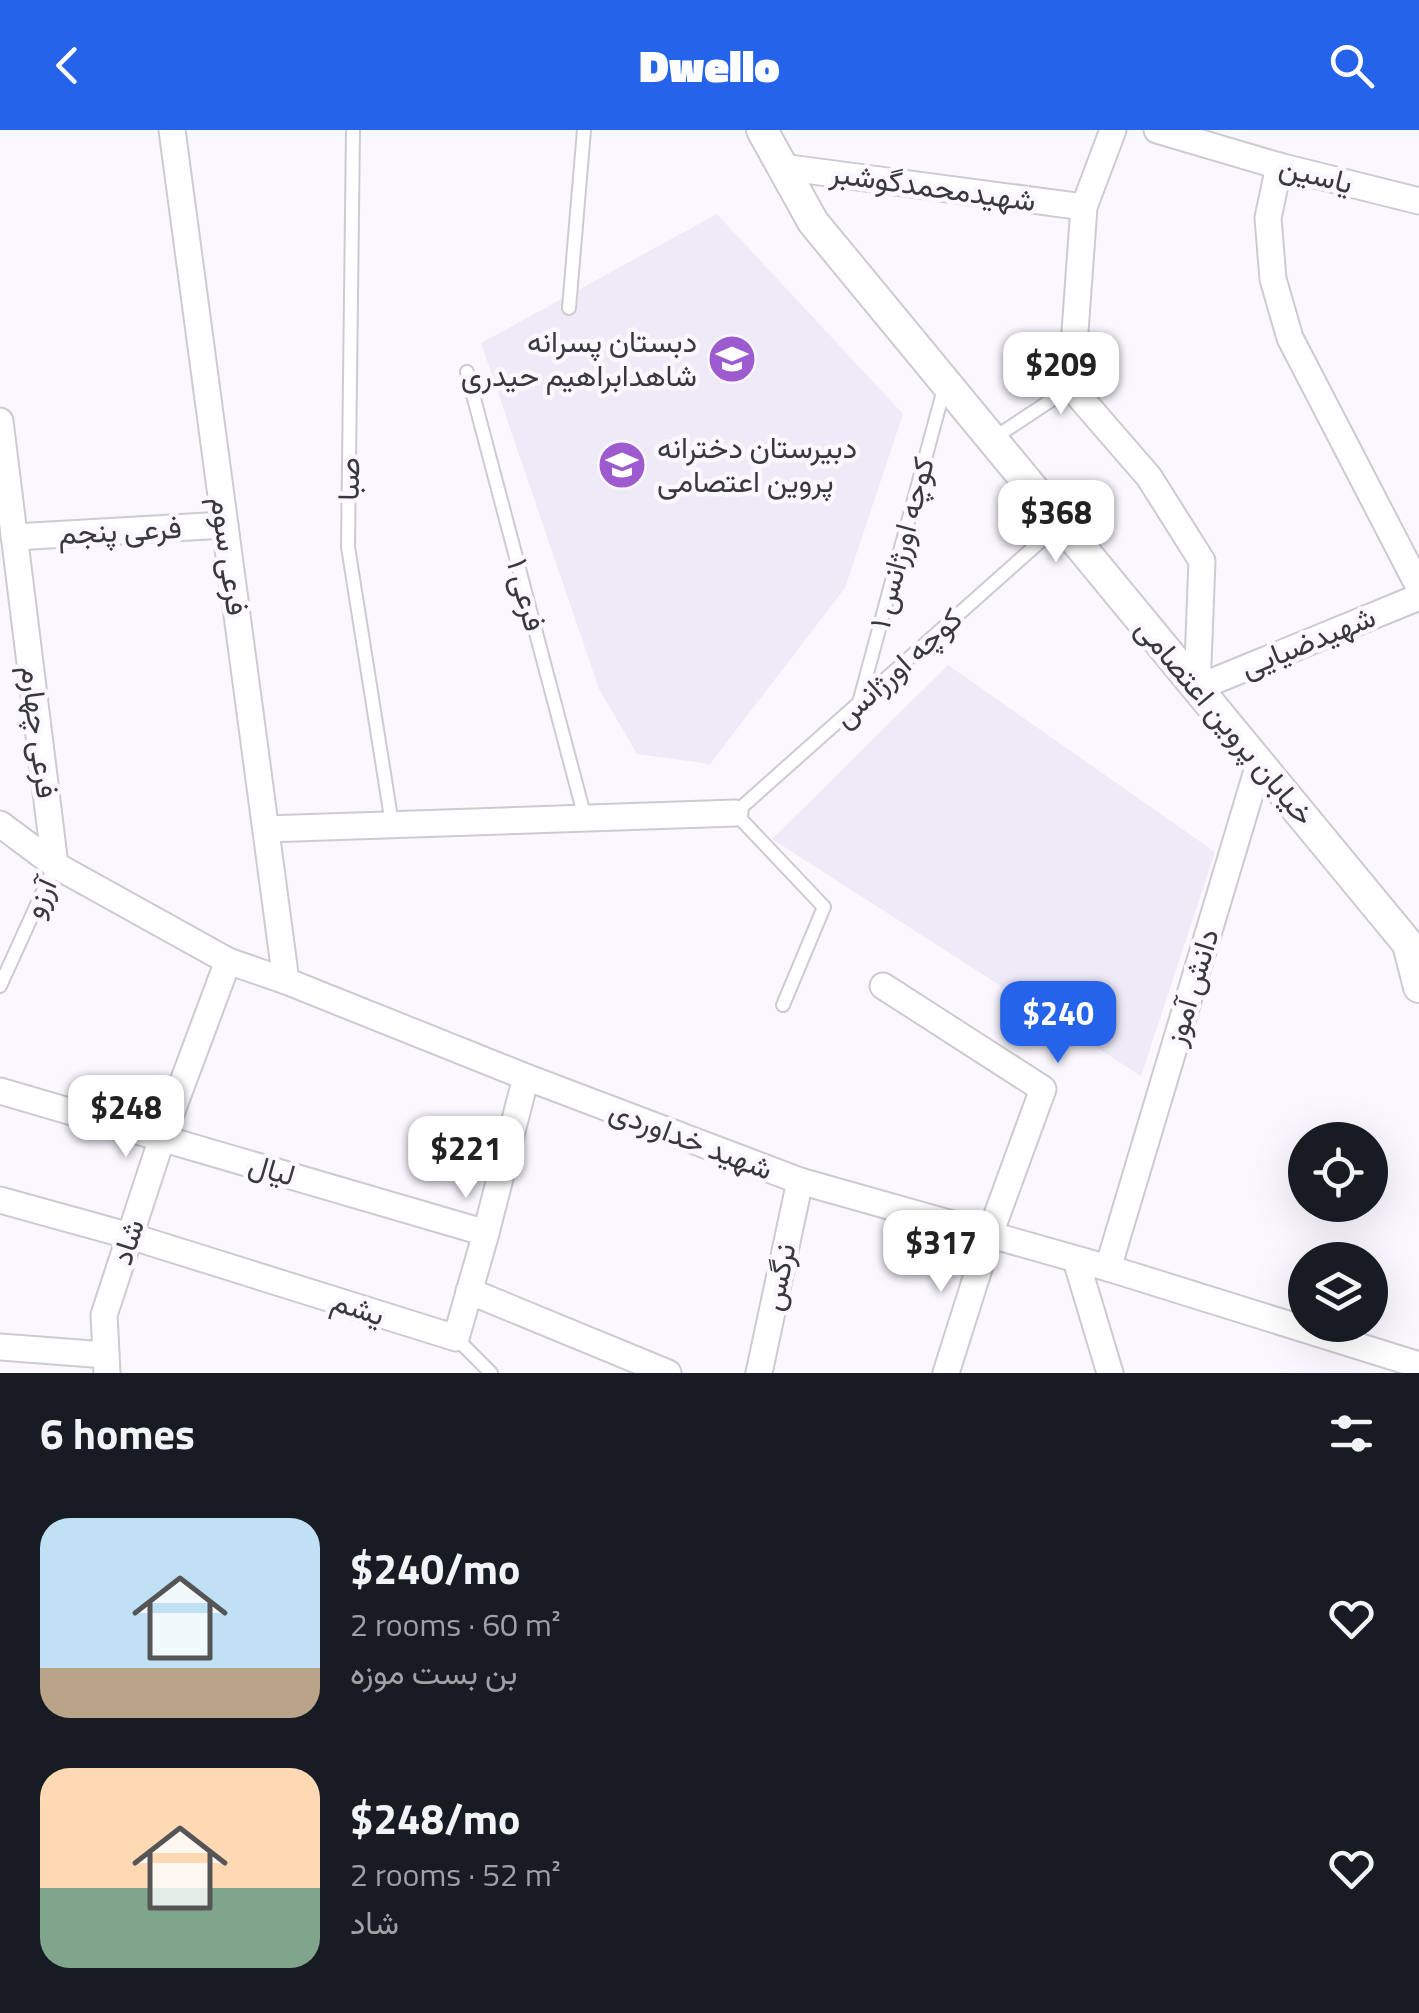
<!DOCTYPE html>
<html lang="en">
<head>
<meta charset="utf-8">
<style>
  body { margin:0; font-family:"Titillium Web",Vazirmatn,sans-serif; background:#242831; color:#f1f3f6; height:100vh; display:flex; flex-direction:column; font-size:38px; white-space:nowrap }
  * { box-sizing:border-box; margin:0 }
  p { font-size:32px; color:#9ea1a6 }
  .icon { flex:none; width:55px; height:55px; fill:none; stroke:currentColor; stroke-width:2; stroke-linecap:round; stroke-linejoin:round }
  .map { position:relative; height:1243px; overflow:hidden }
  .drawer { display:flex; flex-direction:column; background:#171b24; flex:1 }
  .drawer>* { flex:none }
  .controls { position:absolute; left:1288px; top:992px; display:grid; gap:20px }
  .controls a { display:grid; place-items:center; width:100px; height:100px; border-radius:50%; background:#171b24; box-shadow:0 10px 40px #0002; font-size:50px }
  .price { position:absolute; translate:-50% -85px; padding:0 22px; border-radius:20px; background:#fff; color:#222; font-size:32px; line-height:65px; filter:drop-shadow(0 2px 5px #0008) }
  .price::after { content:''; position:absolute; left:50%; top:60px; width:30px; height:22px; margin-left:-15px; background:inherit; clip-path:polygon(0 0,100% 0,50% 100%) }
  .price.on { background:#2563eb; color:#fff }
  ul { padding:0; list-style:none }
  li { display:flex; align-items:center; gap:30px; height:250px; padding:0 40px }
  li span { display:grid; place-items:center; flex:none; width:280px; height:200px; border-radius:30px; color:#555 }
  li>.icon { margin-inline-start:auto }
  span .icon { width:120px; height:120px; fill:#fffc; stroke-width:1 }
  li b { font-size:42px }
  h2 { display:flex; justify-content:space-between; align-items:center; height:120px; padding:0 40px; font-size:42px }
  header { display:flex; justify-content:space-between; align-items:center; height:130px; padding:0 40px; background:#2563eb; color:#fff; font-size:45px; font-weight:800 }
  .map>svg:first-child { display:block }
  .built { fill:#eeeaf7 }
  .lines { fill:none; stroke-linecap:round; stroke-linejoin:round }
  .service-casing { stroke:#cdcbd1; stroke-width:16 }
  .minor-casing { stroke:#cdcbd1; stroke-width:29 }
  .tertiary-casing { stroke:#cdcbd1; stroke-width:34 }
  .service { stroke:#fff; stroke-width:12 }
  .minor { stroke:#fff; stroke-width:25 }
  .tertiary { stroke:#fff; stroke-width:30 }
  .labels { text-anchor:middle; stroke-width:9; stroke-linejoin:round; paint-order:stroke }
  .street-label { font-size:30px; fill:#39383b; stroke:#faf8fe }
  .poi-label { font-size:30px; fill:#39383b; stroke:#faf8fe; text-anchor:end }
</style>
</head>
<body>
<header><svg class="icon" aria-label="back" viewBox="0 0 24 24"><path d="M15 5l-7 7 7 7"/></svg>Dwello<svg class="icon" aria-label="search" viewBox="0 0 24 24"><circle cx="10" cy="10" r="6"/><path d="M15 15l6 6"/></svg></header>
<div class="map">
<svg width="1419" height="1243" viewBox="0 0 1419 1243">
  <rect width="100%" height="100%" fill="#faf8fe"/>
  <g class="built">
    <path d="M 717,84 L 903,284 L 845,458 L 710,634 L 637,624 L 599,559 L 481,213 Z"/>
    <path d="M 948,535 L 1215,722 L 1141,946 L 772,709 Z"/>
  </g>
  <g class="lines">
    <g class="service-casing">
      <g id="service">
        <path d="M 353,0 L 348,417 L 392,694"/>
        <path d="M 569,178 L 584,0"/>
        <path d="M 467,242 L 585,688"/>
        <path d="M 994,308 L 1071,257"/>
        <path d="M 859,573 L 945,255"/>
        <path d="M 0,856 L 55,735"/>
        <path d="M 783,875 L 824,777 L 735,683 L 1061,393"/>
        <path d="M 456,1208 L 491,1243"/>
      </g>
    </g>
    <g class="minor-casing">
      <g id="minor">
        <path d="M 172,0 L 286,851"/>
        <path d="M 1113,0 L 1084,77 L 1071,257 L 1149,347 L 1202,431 L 1197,558 L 1419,467"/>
        <path d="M 1157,0 L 1279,36 L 1419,71"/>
        <path d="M 1279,36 L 1268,88 L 1273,149 L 1290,208 L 1419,457"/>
        <path d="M 782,37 L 1084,77"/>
        <path d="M 0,291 L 55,735"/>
        <path d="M 14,407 L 225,395"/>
        <path d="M 0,694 L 55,735 L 228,831 L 286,851 L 526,947 L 800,1051 L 1108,1138 L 1419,1235"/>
        <path d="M 266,699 L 735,683"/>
        <path d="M 883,856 L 1043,959 L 990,1104 L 946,1243"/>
        <path d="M 0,961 L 486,1103"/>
        <path d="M 0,1070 L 130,1106 L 456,1208 L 486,1103 L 526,947"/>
        <path d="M 1076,1130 L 1110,1243"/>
        <path d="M 1108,1138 L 1259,634"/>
        <path d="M 469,1161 L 668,1243"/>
        <path d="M 0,1217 L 106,1225"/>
        <path d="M 107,1243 L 104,1185 L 162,1008 L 228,831"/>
        <path d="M 759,1243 L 800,1051"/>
      </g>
    </g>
    <g class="tertiary-casing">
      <path id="tertiary" d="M 762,0 L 813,92 L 1408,814 L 1419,857"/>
    </g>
    <use href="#service" class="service"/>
    <use href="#minor" class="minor"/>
    <use href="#tertiary" class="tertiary"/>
  </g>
  <defs>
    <g id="school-disc" transform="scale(2.5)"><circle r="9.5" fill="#9e5acf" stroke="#faf8fe"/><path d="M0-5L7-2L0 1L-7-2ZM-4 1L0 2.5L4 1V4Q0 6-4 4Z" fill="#fff"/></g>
  </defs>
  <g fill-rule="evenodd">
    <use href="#school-disc" x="732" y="229"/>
    <use href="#school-disc" x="622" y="335"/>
  </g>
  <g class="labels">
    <g class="street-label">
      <text transform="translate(1316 45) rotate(14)" y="10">یاسین</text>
      <text transform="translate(933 57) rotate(8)" y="10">شهیدمحمدگوشبر</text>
      <text transform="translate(349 349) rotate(-89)" y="10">صبا</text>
      <text transform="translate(120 401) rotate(-3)" y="10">فرعی پنجم</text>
      <text transform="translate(902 413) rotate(-75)" y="10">کوچه اورژانس ۱</text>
      <text transform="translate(229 426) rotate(82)" y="10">فرعی سوم</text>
      <text transform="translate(526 465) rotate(75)" y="10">فرعی ۱</text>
      <text transform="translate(1308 512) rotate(-22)" y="10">شهیدضیایی</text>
      <text transform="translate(898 538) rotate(-42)" y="10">کوچه اورژانس</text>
      <text transform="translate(1225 592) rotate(50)" y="10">خیابان پروین اعتصامی</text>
      <text transform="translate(39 602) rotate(83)" y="10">فرعی چهارم</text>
      <text transform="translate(40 768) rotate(-66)" y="10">آرزو</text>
      <text transform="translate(1192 857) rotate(-73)" y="10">دانش آموز</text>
      <text transform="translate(691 1010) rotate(21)" y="10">شهید خداوردی</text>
      <text transform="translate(272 1040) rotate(16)" y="10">لیال</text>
      <text transform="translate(128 1112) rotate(-72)" y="10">شاد</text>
      <text transform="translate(779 1147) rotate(-78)" y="10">نرگس</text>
      <text transform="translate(358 1178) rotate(18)" y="10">یشم</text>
    </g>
    <g class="poi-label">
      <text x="697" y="222">دبستان پسرانه<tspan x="697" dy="34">شاهدابراهیم حیدری</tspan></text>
      <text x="657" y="328" text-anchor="start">دبیرستان دخترانه<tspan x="657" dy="34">پروین اعتصامی</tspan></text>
    </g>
  </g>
</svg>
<div class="controls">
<a><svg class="icon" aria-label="locate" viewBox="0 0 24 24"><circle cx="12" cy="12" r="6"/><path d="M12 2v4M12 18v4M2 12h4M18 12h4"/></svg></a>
<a><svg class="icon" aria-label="layers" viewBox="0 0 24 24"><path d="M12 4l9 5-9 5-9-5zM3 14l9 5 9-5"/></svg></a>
</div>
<b class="price" style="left:1061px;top:287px">$209</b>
<b class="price" style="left:1056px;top:435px">$368</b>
<b class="price on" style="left:1058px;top:936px">$240</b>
<b class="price" style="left:126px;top:1030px">$248</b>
<b class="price" style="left:466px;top:1071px">$221</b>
<b class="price" style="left:941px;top:1165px">$317</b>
</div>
<section class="drawer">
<h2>6 homes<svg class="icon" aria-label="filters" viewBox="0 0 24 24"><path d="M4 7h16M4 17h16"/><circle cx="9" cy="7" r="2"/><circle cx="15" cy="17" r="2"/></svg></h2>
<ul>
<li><span style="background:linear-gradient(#bfe0f5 75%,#b9a48a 0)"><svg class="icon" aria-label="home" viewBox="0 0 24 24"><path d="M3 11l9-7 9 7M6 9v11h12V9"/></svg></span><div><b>$240/mo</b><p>2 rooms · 60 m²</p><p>بن بست موزه</p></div><svg class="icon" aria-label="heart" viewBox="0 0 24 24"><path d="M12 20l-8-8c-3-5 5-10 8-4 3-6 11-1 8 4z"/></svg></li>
<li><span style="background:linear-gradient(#ffd9b3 60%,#7fa58c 0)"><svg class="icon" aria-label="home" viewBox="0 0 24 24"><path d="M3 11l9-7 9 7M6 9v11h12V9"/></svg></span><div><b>$248/mo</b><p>2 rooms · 52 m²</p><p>شاد</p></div><svg class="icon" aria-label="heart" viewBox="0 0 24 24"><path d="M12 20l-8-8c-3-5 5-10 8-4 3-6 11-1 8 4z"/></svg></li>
</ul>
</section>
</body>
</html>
